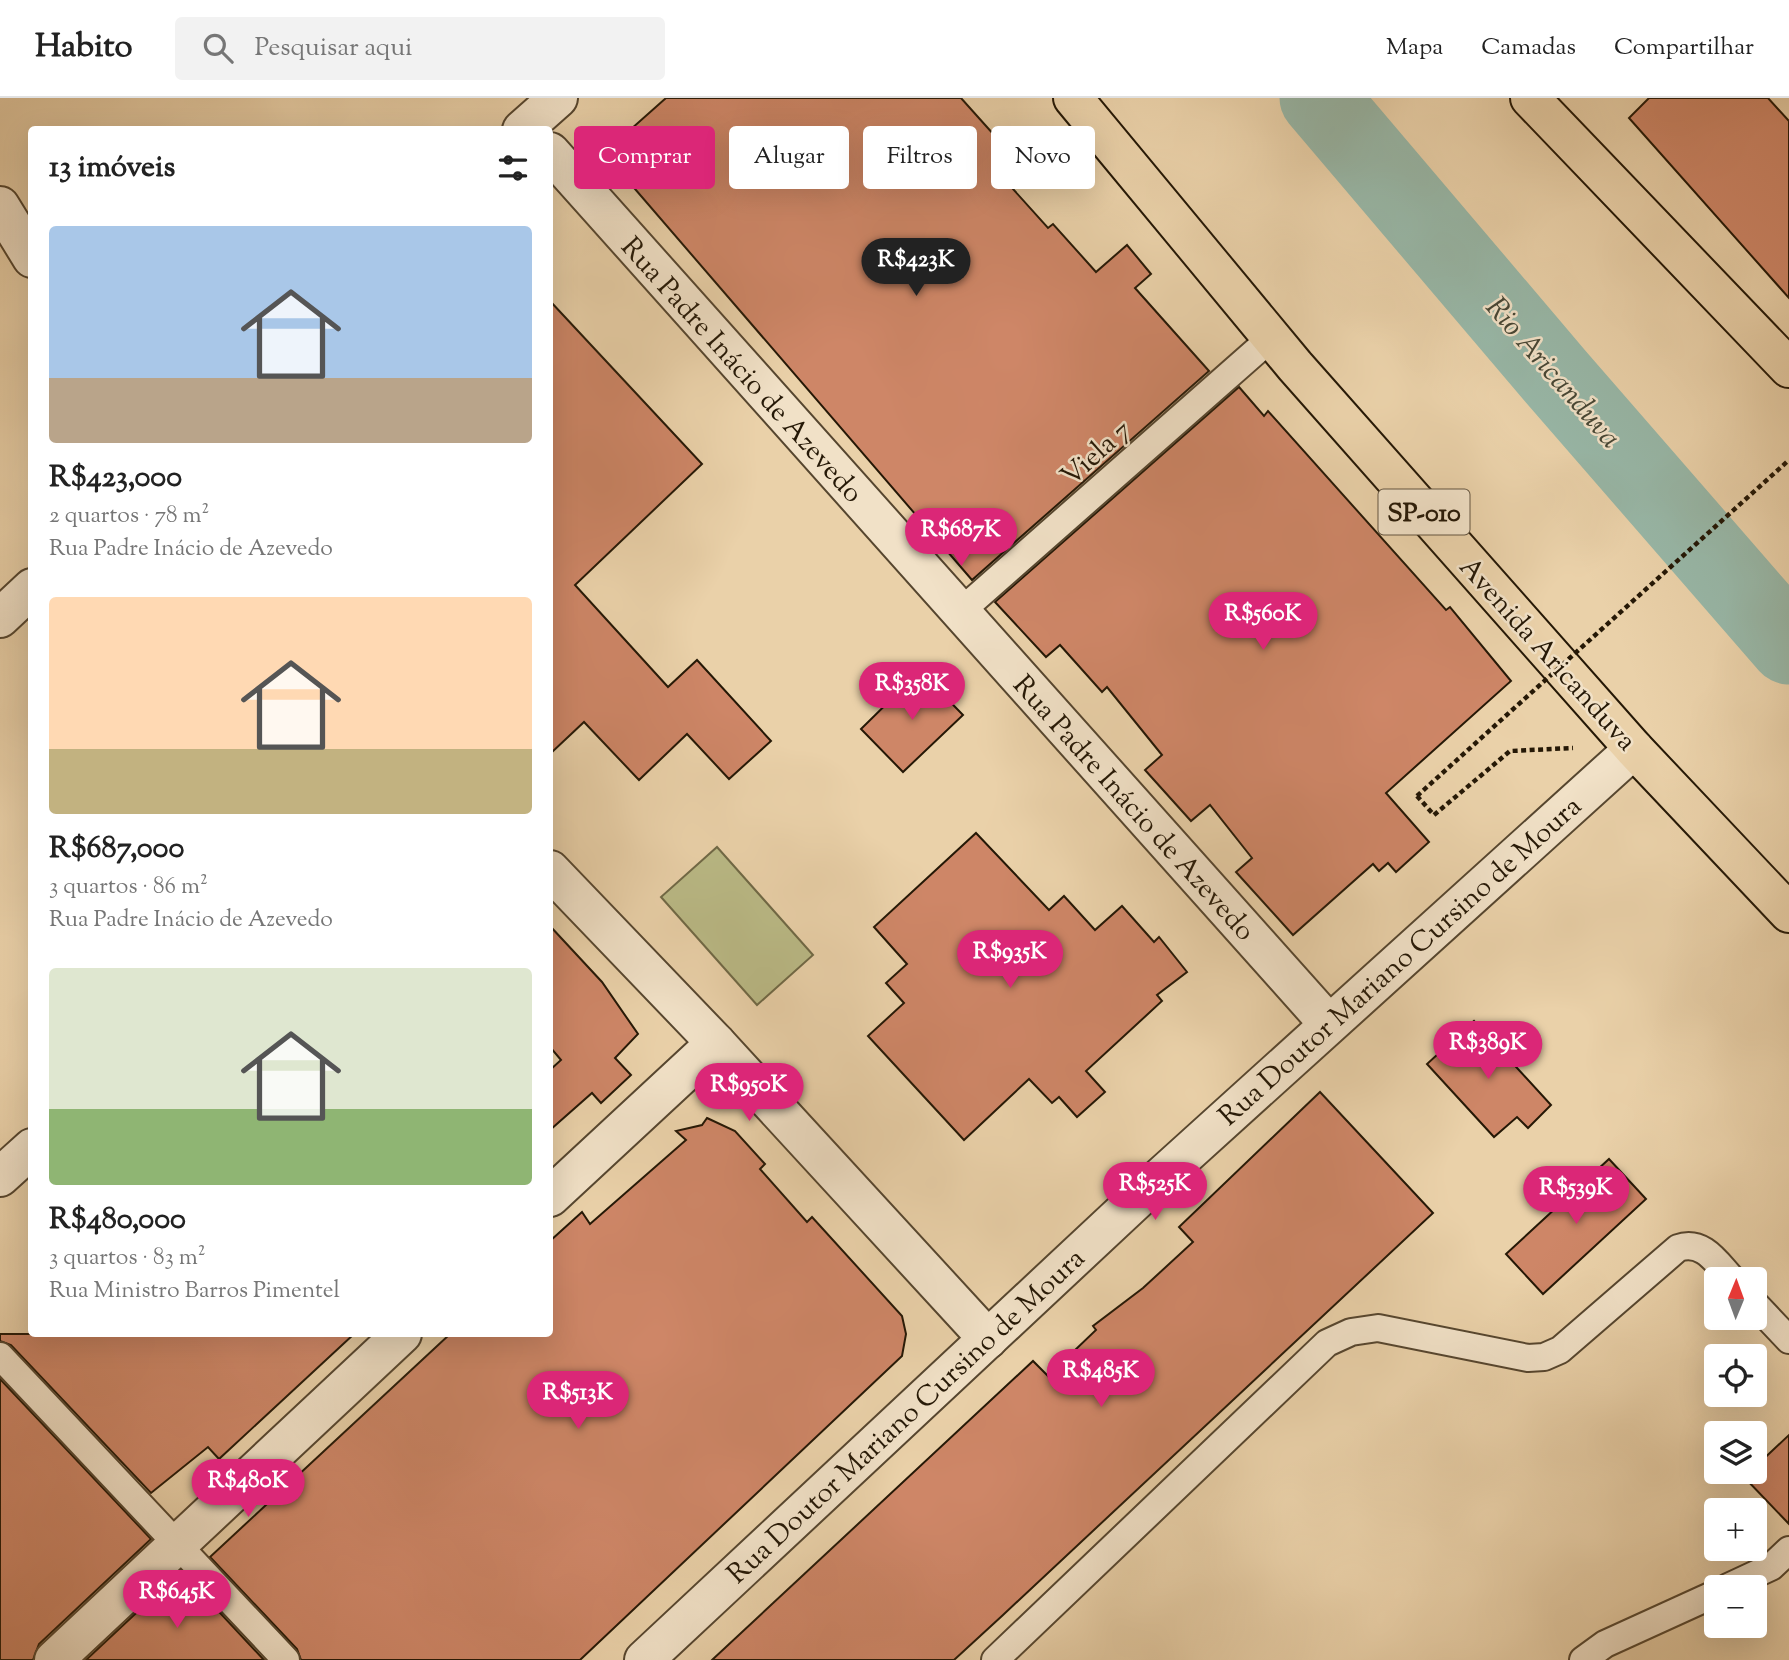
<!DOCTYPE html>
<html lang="pt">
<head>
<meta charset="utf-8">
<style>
  body { margin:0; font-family:"Sorts Mill Goudy",serif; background:#f2f2f2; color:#222; height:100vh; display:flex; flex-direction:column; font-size:26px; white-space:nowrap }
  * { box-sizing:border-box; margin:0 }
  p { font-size:23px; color:#767676 }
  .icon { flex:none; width:38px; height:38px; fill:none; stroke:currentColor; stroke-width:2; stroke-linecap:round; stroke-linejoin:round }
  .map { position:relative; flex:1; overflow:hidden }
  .details { position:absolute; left:28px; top:28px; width:525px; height:1211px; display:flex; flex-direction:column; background:#fff; border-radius:7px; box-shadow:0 7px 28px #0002 }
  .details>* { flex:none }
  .hud { position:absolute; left:574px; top:28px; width:665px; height:63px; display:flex; gap:14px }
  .needle { width:46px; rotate:1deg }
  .tools { position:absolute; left:1704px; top:1169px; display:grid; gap:14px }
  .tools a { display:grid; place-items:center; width:63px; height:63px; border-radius:7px; background:#fff; box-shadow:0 7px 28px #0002; font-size:35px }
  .price { position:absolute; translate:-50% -60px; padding:0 16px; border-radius:24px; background:#db2777; color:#fff; font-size:23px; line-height:46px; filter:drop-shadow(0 2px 4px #0008) }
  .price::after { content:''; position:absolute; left:50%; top:42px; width:21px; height:16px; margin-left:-10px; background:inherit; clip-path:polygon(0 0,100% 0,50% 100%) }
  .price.active { background:#222; color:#fff }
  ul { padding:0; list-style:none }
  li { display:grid; align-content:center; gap:14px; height:371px; padding:0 21px }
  li span { display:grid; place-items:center; height:217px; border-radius:7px; color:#555 }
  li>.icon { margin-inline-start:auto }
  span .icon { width:126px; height:126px; fill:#fffc; stroke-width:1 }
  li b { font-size:30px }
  h2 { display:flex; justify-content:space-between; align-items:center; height:84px; padding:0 21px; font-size:30px }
  .tag { padding:0 24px; border-radius:7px; background:#fff; box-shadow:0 7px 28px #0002; font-size:24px; line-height:63px }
  .tag.active { background:#db2777; color:#fff }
  header { display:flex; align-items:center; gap:42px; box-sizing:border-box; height:98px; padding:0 35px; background:#fff; border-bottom:2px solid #e0e0e0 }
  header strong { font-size:33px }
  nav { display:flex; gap:38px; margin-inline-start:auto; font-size:24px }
  .search { width:490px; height:63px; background:#f2f2f2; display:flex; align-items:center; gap:18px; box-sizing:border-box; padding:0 24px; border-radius:7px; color:#767676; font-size:26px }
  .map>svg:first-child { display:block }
  .green { fill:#baba86; stroke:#706946; stroke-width:2 }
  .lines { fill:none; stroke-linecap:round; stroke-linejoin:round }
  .river { stroke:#98b7a7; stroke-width:79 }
  .building { fill:#ce8667; stroke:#251806; stroke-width:2 }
  .service-casing { stroke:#56462f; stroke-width:30 }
  .minor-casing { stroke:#56462f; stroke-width:42 }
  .trunk-casing { stroke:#251806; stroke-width:42 }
  .path { stroke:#251806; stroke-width:4.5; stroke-dasharray:5 3.5; stroke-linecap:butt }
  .service { stroke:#f1e1c7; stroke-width:26 }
  .minor { stroke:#f1e1c7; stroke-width:38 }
  .trunk { stroke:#ead1a9; stroke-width:38 }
  .path-bridge { stroke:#251806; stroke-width:4.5; stroke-dasharray:5 3.5; stroke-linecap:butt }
  .labels { text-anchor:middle; stroke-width:5; stroke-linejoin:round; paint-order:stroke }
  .shield { fill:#f1e1c7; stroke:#625440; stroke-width:2 }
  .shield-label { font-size:26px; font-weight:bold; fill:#251806 }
  .street-label { font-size:28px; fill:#251806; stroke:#f1e1c7 }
  .water-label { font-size:30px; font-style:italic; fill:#484836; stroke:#f1e1c7 }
</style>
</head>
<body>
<header>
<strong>Habito</strong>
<div class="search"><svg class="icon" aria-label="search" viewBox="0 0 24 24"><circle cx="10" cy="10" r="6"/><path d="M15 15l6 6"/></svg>Pesquisar aqui</div>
<nav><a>Mapa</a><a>Camadas</a><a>Compartilhar</a></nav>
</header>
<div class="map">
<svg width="1789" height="1562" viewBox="0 0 1789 1562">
  <rect width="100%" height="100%" fill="#ead1a9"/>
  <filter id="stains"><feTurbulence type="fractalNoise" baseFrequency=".00286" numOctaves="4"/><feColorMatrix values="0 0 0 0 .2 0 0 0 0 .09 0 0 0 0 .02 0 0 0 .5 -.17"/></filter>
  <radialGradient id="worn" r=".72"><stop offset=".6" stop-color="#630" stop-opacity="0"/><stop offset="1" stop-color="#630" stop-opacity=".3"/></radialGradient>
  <path class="green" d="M 717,749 L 813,857 L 757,907 L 661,799 Z"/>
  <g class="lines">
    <path class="river" d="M 1319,0 L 1556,279 L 1789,547"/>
  </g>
  <g class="building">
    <path d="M 666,0 L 961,0 L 1012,57 L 995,71 L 1048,130 L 1053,126 L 1096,174 L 1127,147 L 1151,176 L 1135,190 L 1209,273 L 972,482 L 604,55 Z"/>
    <path d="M 1649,0 L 1768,0 L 1789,23 L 1789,200 L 1629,20 Z"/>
    <path d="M 550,203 L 702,366 L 575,487 L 668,589 L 697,562 L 771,643 L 729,681 L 687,636 L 639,682 L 584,624 L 550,656 Z"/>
    <path d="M 1239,289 L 1264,318 L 1268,313 L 1446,512 L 1450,509 L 1511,583 L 1386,695 L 1429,744 L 1396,774 L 1388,765 L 1379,773 L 1373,766 L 1293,837 L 1236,774 L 1252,760 L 1210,707 L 1191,723 L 1145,672 L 1162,657 L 1107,589 L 1102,594 L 1060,547 L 1046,559 L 995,504 Z"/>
    <path d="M 920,573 L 963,617 L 903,674 L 861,631 Z"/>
    <path d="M 976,735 L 1049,812 L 1064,798 L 1095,832 L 1122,808 L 1154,844 L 1159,839 L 1187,874 L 1157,897 L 1162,903 L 1086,973 L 1105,994 L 1077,1019 L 1059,999 L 1052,1005 L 1029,981 L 964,1042 L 868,938 L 904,905 L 886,885 L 907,866 L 874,829 Z"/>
    <path d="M 550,828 L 602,884 L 638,936 L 615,960 L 631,977 L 601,1005 L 592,995 L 550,1032 L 550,972 L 561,962 L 550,949 Z"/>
    <path d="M 1474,923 L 1551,1007 L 1528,1030 L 1517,1019 L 1494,1039 L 1427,966 Z"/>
    <path d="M 1320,994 L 1433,1115 L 1003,1517 L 954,1562 L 712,1562 L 1033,1263 L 1048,1278 L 1096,1232 L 1093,1228 L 1143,1190 L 1193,1144 L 1179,1129 Z"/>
    <path d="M 707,1020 L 735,1033 L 765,1066 L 760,1071 L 807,1124 L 812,1119 L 902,1218 L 906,1236 L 902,1258 L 580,1562 L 301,1562 L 297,1551 L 210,1459 L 450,1236 L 550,1236 L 550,1143 L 582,1114 L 590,1126 L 686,1042 L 676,1033 L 702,1027 Z"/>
    <path d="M 1609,1061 L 1646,1101 L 1543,1196 L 1506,1156 Z"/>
    <path d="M 0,1236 L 354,1236 L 219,1361 L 208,1349 L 151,1395 L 11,1247 L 0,1243 Z"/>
    <path d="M 0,1281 L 151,1441 L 39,1546 L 33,1562 L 0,1562 Z"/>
    <path d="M 1789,1337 L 1789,1426 L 1744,1379 L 1750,1374 L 1755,1374 L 1755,1369 Z"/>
    <path d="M 181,1473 L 264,1562 L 86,1562 Z"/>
  </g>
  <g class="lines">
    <g class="service-casing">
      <g id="service">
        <path d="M 960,514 L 1271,240"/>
        <path d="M 1755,1206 L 1789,1242"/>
        <path d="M 0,1258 L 286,1562"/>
        <path d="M 1728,1489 L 1771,1469 L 1789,1452"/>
        <path d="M 995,1562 L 1327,1245 L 1351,1234 L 1378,1230 L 1528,1260 L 1544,1259 L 1560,1252 L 1678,1150 C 1703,1141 1717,1165 1732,1181"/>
        <path d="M 1583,1562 L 1605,1546 L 1717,1495"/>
      </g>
    </g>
    <g class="minor-casing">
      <g id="minor">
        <path d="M 522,32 L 558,0"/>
        <path d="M 550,54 L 1328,925"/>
        <path d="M 0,108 L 32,160"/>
        <path d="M 0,520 L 32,490"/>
        <path d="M 550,772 L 716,945 L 988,1241"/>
        <path d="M 0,1079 L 32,1050"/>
        <path d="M 550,1099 L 716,945"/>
        <path d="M 54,1562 L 402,1236"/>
        <path d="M 644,1562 L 1162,1078 L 1634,651"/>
      </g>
    </g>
    <g class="trunk-casing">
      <g id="trunk">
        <path d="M 1073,0 L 1295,268 L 1634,651 L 1789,815"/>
        <path d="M 1530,0 L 1789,270"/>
      </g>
    </g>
    <path class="path" d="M 1417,698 L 1434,717 L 1510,653 L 1573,650"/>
    <use href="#service" class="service"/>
    <use href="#minor" class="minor"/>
    <use href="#trunk" class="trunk"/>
    <path class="path-bridge" d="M 1417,698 L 1789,362"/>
  </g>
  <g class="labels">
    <rect class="shield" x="1378.5" y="391.5" width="91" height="45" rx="5"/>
    <g class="shield-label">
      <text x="1424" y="423">SP-010</text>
    </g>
    <g class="street-label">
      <text transform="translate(743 271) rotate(48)" y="10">Rua Padre Inácio de Azevedo</text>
      <text transform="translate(1095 354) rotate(-42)" y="10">Viela 7</text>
      <text transform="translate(1549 555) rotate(48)" y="10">Avenida Aricanduva</text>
      <text transform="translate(1135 709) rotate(48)" y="10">Rua Padre Inácio de Azevedo</text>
      <text transform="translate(1399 862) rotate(-42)" y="10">Rua Doutor Mariano Cursino de Moura</text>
      <text transform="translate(905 1317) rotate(-43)" y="10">Rua Doutor Mariano Cursino de Moura</text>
    </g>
    <g class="water-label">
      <text transform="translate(1554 274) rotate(49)" y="10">Rio Aricanduva</text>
    </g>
  </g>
  <rect width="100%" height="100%" filter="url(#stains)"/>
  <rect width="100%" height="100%" fill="url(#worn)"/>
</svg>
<div class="tools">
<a><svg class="needle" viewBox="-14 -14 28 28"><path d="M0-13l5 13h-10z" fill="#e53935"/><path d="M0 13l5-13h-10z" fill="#767676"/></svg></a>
<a><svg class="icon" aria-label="locate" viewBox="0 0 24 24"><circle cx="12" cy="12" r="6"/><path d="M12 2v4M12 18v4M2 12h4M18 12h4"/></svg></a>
<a><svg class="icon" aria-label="layers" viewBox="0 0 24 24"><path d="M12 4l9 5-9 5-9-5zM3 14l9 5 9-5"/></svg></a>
<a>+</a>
<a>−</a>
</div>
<b class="price active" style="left:916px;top:200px">R$423K</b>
<b class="price" style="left:961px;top:470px">R$687K</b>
<b class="price" style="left:1263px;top:554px">R$560K</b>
<b class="price" style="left:912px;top:624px">R$358K</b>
<b class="price" style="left:1010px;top:892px">R$935K</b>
<b class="price" style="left:1488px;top:983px">R$389K</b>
<b class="price" style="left:749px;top:1025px">R$950K</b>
<b class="price" style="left:1155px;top:1124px">R$525K</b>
<b class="price" style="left:1576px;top:1128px">R$539K</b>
<b class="price" style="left:1101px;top:1311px">R$485K</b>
<b class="price" style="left:578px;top:1333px">R$513K</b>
<b class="price" style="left:248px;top:1421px">R$480K</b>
<b class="price" style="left:177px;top:1532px">R$645K</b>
<div class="hud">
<a class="tag active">Comprar</a>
<a class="tag">Alugar</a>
<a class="tag">Filtros</a>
<a class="tag">Novo</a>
</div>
<section class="details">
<h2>13 imóveis<svg class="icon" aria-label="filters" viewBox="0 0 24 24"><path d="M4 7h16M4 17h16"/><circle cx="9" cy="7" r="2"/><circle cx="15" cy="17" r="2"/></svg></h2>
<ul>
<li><span style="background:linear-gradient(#a9c7e8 70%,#b9a48a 0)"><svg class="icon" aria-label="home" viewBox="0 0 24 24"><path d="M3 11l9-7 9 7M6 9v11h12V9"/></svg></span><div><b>R$423,000</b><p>2 quartos · 78 m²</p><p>Rua Padre Inácio de Azevedo</p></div></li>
<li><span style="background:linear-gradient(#ffd9b3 70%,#c2b280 0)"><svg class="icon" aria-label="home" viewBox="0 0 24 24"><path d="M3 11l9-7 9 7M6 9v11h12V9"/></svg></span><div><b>R$687,000</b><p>3 quartos · 86 m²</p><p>Rua Padre Inácio de Azevedo</p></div></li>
<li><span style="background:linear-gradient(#dfe7d0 65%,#8fb573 0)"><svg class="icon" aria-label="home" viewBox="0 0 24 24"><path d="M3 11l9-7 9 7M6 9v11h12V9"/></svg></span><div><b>R$480,000</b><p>3 quartos · 83 m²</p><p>Rua Ministro Barros Pimentel</p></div></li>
</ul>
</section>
</div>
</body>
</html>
